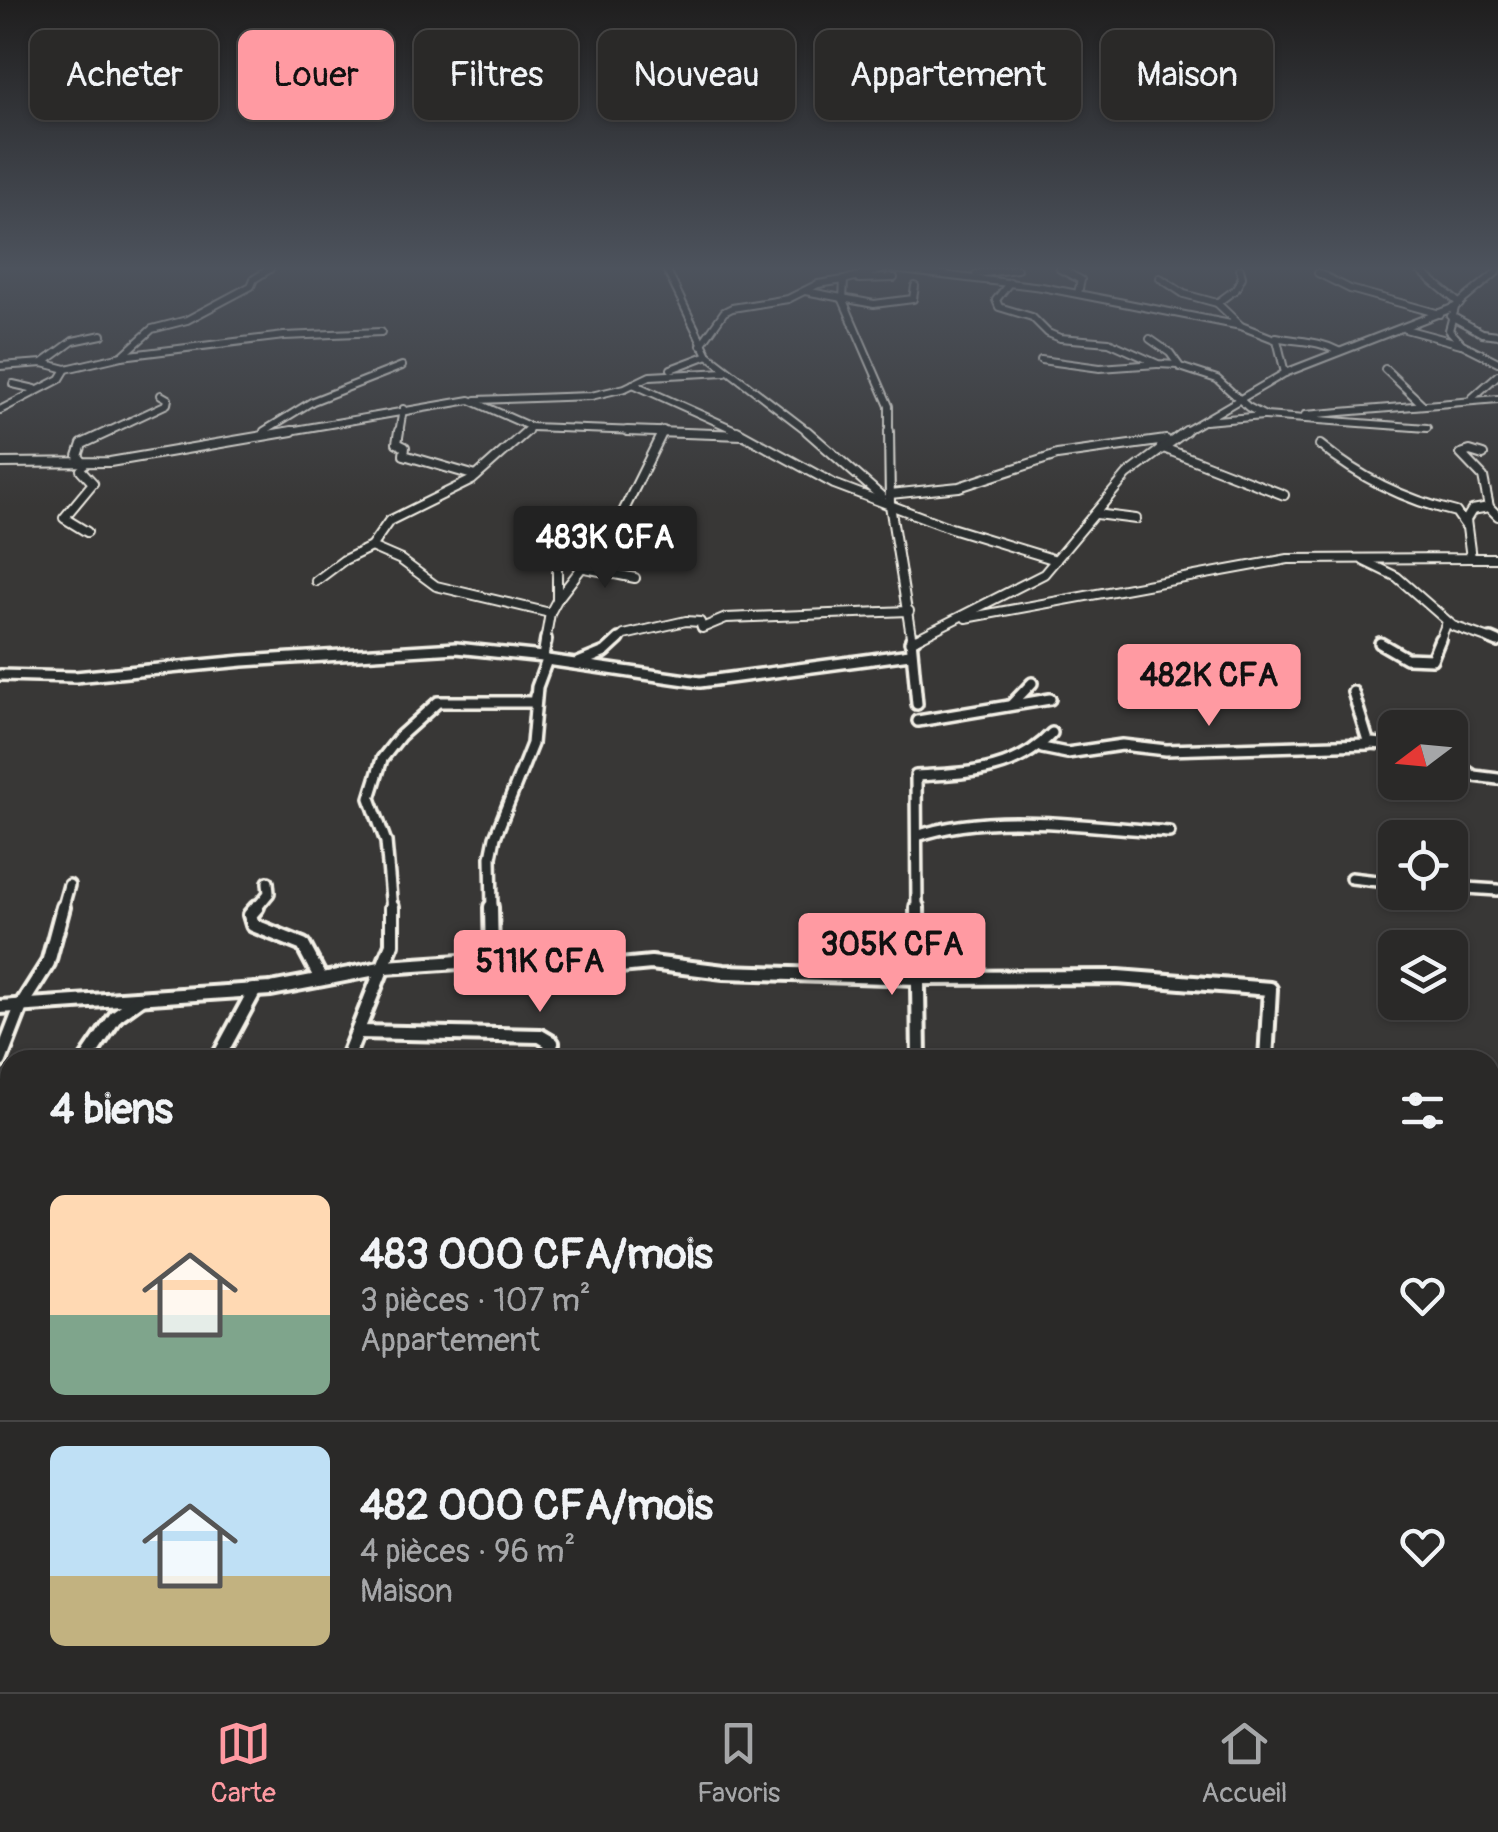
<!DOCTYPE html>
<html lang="fr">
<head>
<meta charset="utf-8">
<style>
  body { margin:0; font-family:Pangolin,sans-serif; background:#323130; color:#f1f3f6; height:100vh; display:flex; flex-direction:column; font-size:38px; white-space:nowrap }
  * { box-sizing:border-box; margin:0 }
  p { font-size:32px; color:#a5a6a8 }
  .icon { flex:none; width:55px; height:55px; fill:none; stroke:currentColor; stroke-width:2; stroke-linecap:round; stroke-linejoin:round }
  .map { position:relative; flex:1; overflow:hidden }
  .panel { position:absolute; left:0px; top:1050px; width:1500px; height:642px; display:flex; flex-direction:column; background:#2a2928; border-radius:30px 30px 0 0; box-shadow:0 2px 8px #0004,0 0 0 2px #464545 }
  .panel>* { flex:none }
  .guide { position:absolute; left:30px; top:30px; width:1440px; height:90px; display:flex; gap:20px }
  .needle { width:65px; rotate:254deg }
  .tools { position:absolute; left:1378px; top:710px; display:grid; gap:20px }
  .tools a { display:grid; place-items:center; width:90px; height:90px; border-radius:15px; background:#2a2928; box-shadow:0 2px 8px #0004,0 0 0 2px #464545; font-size:50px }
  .price { position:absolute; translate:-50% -85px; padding:0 22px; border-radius:10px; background:#ff9aa2; color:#111; font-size:32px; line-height:65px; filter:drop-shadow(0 2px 5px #0008) }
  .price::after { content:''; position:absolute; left:50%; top:60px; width:30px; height:22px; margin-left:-15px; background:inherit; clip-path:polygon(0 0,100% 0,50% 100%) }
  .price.current { background:#222; color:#fff }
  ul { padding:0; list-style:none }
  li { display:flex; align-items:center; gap:30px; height:250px; padding:0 50px }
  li+li { border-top:2px solid #464545 }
  li span { display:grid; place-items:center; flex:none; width:280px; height:200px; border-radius:15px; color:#555 }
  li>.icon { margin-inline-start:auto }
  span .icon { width:120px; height:120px; fill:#fffc; stroke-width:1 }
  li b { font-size:42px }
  h2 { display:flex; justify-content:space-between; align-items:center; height:120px; padding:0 50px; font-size:42px }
  .tag { padding:0 35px; border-radius:15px; background:#2a2928; box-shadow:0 2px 8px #0004,0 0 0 2px #464545; font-size:35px; line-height:90px }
  .tag.current { background:#ff9aa2; color:#111 }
  .tabs { display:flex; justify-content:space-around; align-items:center; height:140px; border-top:2px solid #464545; background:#2a2928; font-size:28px; color:#a5a6a8 }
  .tabs a { display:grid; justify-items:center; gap:5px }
  .tabs .current { color:#ff9aa2 }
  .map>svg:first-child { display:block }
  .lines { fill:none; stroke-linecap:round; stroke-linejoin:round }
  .minor-far4-casing { stroke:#f4f1e8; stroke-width:10 }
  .minor-far3-casing { stroke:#f4f1e8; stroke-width:12 }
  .minor-far2-casing { stroke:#f4f1e8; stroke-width:16 }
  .minor-far1-casing { stroke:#f4f1e8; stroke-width:20 }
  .minor-casing { stroke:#f4f1e8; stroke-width:22 }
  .minor-far4 { stroke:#2a2d2e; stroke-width:6 }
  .minor-far3 { stroke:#2a2d2e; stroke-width:8 }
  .minor-far2 { stroke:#2a2d2e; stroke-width:9 }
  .minor-far1 { stroke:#2a2d2e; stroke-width:12 }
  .minor { stroke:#2a2d2e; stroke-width:15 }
</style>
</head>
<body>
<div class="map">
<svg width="1498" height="1692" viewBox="0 0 1498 1692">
  <rect width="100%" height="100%" fill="#383736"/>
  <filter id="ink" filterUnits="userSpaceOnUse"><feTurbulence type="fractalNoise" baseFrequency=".01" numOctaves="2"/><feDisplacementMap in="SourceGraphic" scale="20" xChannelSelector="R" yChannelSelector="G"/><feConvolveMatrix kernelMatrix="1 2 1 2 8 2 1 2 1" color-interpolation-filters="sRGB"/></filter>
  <g filter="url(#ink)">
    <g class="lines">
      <g class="minor-far4-casing">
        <g id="minor-far4">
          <path d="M 666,269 L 708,355 L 810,433"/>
          <path d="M 884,269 L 844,280 L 843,300 L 889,406 L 889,433"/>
          <path d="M 893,269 L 1042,287 L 1241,326"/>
          <path d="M 1060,269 L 1081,280 L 1078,293"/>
          <path d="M 1240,269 L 1242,277 L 1236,289 L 1217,303 L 1241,326 L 1277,340 L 1285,373"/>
          <path d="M 1418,269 L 1460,304"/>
          <path d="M 1318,273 L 1350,289 L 1440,314"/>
          <path d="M 976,274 L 1017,269"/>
          <path d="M 1160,278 L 1184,294 L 1217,303"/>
          <path d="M 859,279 L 894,278"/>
          <path d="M 1010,282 L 996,300 L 999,307 L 1032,317 L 1048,333 L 1060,338 L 1109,342 L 1158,364 L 1178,365"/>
          <path d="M 805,291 L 874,304 L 913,299 L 915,286"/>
          <path d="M 1455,308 L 1449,330 L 1462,344 L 1498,362"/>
          <path d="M 1451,316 L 1482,333 L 1498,335"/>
          <path d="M 1405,329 L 1461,344"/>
          <path d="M 1276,337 C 1298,342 1318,340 1338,351"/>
          <path d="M 1150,339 L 1170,353 L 1180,367 L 1217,379 L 1248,407 L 1265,416 L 1427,428"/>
          <path d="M 701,345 L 724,312 L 732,308 L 788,299 L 818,284 L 844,280"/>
          <path d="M 122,356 L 284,336 L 381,332"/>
          <path d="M 1041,360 L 1100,368 L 1157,364"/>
          <path d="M 43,363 L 73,341 L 102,335"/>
          <path d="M 0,366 L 43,363 L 66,369 L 60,379 L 0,410"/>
          <path d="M 66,369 L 122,356 L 152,329 L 187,320 L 251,286 L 254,279 L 270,269"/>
          <path d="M 671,369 L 708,355"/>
          <path d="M 1385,369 L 1421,403"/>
          <path d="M 13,384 L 35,389"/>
          <path d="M 633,384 L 742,433"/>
          <path d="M 1472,398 L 1498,375"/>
          <path d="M 476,400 L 591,396 L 625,388 L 650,376 L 725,372"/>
          <path d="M 1305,415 L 1498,399"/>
          <path d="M 1205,421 L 1263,416"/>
          <path d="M 264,431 L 313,401 L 402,366"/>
          <path d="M 105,433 L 167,404 L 168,399 L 161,395"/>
          <path d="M 278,433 L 470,400 L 531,427 L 693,433"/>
          <path d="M 399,433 L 403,409"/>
          <path d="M 524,433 L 531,427"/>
          <path d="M 1182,433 L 1285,373 L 1455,307 L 1498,271"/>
        </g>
      </g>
      <g class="minor-far3-casing">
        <g id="minor-far3">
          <path d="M 399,431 L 397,443 L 405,447 L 404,455 L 476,476"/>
          <path d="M 527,431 L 472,480 L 389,521 L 371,547 L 401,560 L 436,586 L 550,613"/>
          <path d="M 627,431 L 743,435"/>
          <path d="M 737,431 L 834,484 L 951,528 L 1056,560"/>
          <path d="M 807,431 L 882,497"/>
          <path d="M 889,431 L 890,505 L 912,642"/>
          <path d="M 1320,445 C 1360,478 1406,500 1456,512 L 1465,525"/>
          <path d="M 1161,447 L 1284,495"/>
          <path d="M 1483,455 L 1470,451 L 1461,454 L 1483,477 L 1489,507 L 1498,516"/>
          <path d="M 0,463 L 110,462 L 292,431"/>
          <path d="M 84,464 L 78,456 L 82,444 L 110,431"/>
          <path d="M 81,470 L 93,483 L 64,518 L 87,532"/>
          <path d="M 890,494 L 959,487 L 1057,455 L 1166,440"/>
          <path d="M 1096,514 L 1136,519"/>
          <path d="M 557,542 L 557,599"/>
          <path d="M 1471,558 L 1498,558"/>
          <path d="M 1364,561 L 1397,577 L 1453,626 L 1498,642"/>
          <path d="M 580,567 L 635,578"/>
          <path d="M 316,581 L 344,560 L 371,547"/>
          <path d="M 966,618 L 1288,559 L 1471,558 L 1466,520 L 1472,510 L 1489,507"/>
          <path d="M 545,642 L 550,613 L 557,600 L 620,518 L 663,431"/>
          <path d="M 616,642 L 624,635 L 686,621 L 700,622 L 702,628 L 726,618 L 909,611"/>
          <path d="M 910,642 L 1044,574 L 1127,475 L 1186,431"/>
          <path d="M 1439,642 L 1447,622"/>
        </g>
      </g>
      <g class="minor-far2-casing">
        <g id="minor-far2">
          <path d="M 911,639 L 917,704"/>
          <path d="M 1491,639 L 1498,642"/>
          <path d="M 910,642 L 915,639"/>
          <path d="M 1380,643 L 1406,658 L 1432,659 L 1440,639"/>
          <path d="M 547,660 L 700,682 L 910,654"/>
          <path d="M 576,664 L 605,652 L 619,639"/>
          <path d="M 0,675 L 75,677 L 243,661 L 456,648 L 543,657"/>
          <path d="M 1011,705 L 1032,683"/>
          <path d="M 918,721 L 1050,699"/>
          <path d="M 1371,743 L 1395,745"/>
          <path d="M 1042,748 L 1067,753 L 1122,745 L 1166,750 L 1369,744 L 1353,692"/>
          <path d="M 1450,760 L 1474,776 L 1498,779"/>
          <path d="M 917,836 C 991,810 1091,827 1169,832"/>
          <path d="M 1351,878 L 1395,883"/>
          <path d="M 1450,887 L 1498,890"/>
          <path d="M 62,910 L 69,885"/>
          <path d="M 255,910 L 269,893 L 268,882"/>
          <path d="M 392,910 L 386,842 L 370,798 L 382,759 L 400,736 L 438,702 L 534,702 L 535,696"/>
          <path d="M 492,910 L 491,857 L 495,837 L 532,744 L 537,687 L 547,660 L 543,657 L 546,639"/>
          <path d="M 917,910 L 916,776 C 967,773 1015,773 1052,733"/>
        </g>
      </g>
      <g class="minor-far1-casing">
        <g id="minor-far1">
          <path d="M 257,907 L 250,915 L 253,925 L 303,945 L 321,979"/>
          <path d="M 491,907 L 492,958"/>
          <path d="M 917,907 L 919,1060"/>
          <path d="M 0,1007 L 271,989 L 386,967 L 531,957 L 609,967 L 651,963 L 724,972 L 919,978 L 1118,977 L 1270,989 L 1266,1060"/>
          <path d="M 359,1032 L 540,1036 L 552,1043 L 546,1060"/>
          <path d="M 86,1060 L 116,1016 L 141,998"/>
          <path d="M 217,1060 L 255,990"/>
          <path d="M 346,1060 L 392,944 L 392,907"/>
          <path d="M 0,1061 L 22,1004 L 48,963 L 63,907"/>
          <path d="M 0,1095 L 10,1094"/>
          <path d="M 0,1198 L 10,1181"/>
          <path d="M 0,1209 L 3,1215 L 10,1216"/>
        </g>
      </g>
      <g class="minor-casing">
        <g id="minor">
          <path d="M 1490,1285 L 1498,1292"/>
          <path d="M 0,1354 L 10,1344"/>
          <path d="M 0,1491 L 10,1491"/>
          <path d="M 1490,1615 L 1498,1615"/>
          <path d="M 0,1631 L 10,1632"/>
          <path d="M 361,1682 L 414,1692"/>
          <path d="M 986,1682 L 988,1692"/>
          <path d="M 87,1692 L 90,1682"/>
          <path d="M 279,1692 L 280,1682"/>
          <path d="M 435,1692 L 437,1682"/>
          <path d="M 609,1692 L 610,1682"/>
          <path d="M 1384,1692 L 1385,1682"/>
        </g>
      </g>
      <use href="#minor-far4" class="minor-far4"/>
      <use href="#minor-far3" class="minor-far3"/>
      <use href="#minor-far2" class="minor-far2"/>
      <use href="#minor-far1" class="minor-far1"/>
      <use href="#minor" class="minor"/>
    </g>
  </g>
  <linearGradient id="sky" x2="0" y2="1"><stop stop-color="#1f1e1e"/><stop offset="0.53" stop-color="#4d535d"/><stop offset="1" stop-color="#4d535d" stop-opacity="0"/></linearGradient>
  <rect width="1498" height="506" fill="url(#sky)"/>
</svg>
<div class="tools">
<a><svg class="needle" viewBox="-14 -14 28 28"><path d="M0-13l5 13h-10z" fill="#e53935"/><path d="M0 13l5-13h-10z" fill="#a5a6a8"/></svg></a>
<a><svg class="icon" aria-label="locate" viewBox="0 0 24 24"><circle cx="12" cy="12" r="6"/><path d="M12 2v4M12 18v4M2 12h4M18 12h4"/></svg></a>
<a><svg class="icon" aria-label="layers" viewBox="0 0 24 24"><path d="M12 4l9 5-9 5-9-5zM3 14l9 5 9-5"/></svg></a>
</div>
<b class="price current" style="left:605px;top:591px">483K CFA</b>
<b class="price" style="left:1209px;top:729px">482K CFA</b>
<b class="price" style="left:892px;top:998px">305K CFA</b>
<b class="price" style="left:540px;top:1015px">511K CFA</b>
<div class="guide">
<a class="tag">Acheter</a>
<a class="tag current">Louer</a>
<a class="tag">Filtres</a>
<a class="tag">Nouveau</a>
<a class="tag">Appartement</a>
<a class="tag">Maison</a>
</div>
<section class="panel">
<h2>4 biens<svg class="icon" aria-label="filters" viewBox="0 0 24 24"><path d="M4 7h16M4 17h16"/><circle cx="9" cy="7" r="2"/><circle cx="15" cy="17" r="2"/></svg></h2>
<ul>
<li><span style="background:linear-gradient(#ffd9b3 60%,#7fa58c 0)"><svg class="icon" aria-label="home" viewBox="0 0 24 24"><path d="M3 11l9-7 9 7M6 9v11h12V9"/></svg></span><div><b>483 000 CFA/mois</b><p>3 pièces · 107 m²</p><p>Appartement</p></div><svg class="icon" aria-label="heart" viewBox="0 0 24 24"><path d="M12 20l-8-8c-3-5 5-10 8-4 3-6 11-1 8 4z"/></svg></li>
<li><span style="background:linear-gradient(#bfe0f5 65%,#c2b280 0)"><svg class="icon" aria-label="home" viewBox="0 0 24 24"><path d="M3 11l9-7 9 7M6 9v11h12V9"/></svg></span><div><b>482 000 CFA/mois</b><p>4 pièces · 96 m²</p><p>Maison</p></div><svg class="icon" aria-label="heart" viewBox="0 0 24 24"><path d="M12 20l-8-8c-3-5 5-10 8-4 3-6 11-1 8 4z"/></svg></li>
</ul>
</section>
</div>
<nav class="tabs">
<a class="current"><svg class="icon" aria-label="map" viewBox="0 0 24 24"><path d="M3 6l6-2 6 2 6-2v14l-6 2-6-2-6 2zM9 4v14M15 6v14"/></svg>Carte</a>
<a><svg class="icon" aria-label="saved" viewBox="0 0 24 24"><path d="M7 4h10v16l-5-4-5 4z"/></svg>Favoris</a>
<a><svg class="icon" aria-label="home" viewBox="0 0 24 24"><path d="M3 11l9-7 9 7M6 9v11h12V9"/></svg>Accueil</a>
</nav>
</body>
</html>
